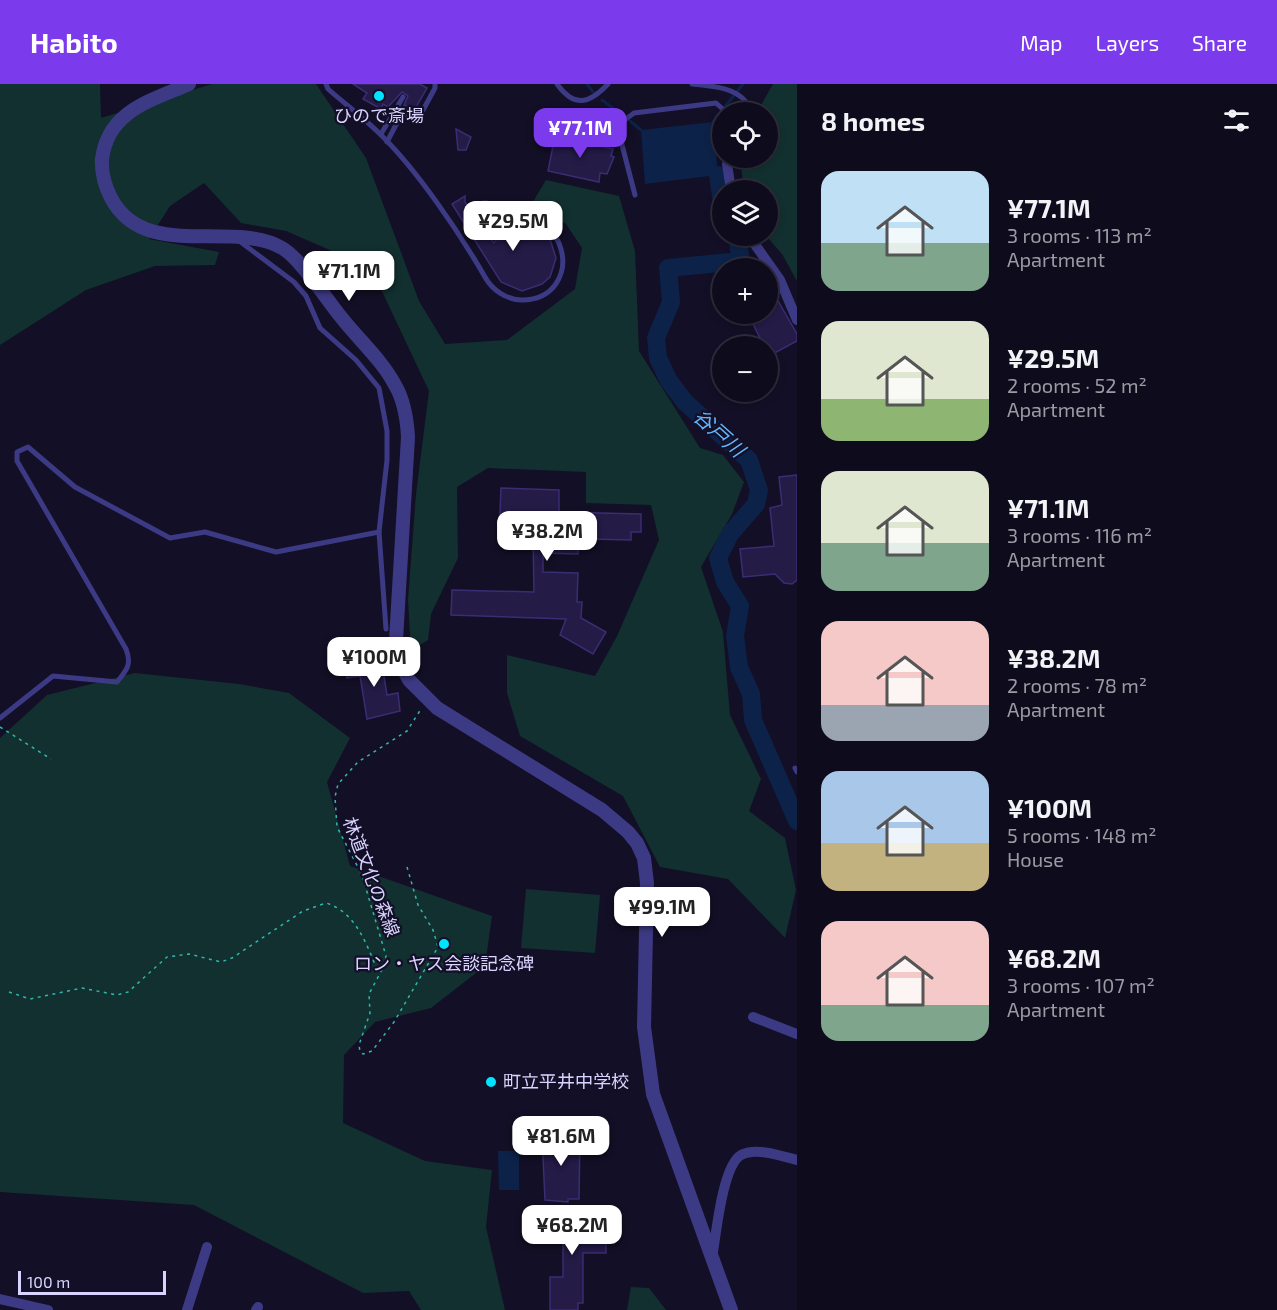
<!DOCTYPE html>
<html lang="en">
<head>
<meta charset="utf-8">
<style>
  body { margin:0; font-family:"Exo 2","Noto Sans JP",sans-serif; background:#1c1929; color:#f1f3f6; height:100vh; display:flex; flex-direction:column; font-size:22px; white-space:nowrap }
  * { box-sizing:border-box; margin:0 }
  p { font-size:20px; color:#9b9ba3 }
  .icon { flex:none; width:33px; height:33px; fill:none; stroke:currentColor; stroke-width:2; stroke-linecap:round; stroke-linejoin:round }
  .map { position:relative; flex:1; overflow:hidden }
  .sheet { display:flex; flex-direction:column; background:#0e0b1c; width:480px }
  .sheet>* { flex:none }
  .buttons { position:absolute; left:712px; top:18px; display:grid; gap:12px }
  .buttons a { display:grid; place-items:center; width:66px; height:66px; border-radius:50%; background:#0e0b1c; box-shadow:0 3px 9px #0003,0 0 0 2px #2e2b3b; font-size:30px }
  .scale { position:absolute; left:18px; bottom:15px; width:148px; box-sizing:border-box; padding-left:6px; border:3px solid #d9d4ff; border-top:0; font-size:16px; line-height:21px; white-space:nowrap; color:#d9d4ff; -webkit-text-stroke:4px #130f26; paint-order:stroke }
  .price { position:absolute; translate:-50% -51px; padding:0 14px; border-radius:12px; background:#fff; color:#222; font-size:20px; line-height:39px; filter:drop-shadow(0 2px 3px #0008) }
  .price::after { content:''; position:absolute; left:50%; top:36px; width:18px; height:14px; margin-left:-9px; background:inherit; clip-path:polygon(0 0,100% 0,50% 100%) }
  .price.selected { background:#7c3aed; color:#fff }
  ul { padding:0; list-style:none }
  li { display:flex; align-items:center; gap:18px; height:150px; padding:0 24px }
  li span { display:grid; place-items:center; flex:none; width:168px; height:120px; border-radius:18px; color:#555 }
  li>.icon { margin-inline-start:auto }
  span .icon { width:72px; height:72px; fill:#fffc; stroke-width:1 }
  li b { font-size:26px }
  h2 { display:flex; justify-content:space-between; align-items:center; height:72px; padding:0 24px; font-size:26px }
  header { display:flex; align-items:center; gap:36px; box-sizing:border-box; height:84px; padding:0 30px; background:#7c3aed; color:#fff }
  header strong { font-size:28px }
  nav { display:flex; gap:33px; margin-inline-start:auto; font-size:21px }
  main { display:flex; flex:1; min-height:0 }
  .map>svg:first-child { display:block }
  .green { fill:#12302f }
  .water { fill:#0c2248 }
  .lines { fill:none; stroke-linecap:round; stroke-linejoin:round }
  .stream { stroke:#0c2248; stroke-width:3 }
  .river { stroke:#0c2248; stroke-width:18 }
  .building { fill:#241b47; stroke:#3b2d73; stroke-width:1.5 }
  .path { stroke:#2fb8b0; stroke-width:1.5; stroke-dasharray:3 4.5; stroke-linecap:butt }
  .service { stroke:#3d3a85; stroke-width:5 }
  .minor { stroke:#3d3a85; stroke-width:10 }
  .tertiary { stroke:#3d3a85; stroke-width:14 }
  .poi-dot { fill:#00e5ff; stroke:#130f26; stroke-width:2 }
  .labels { text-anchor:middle; stroke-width:4.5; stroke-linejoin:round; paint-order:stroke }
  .poi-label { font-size:18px; fill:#d9d4ff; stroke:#130f26 }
  .street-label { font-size:18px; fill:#d9d4ff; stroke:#130f26 }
  .water-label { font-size:20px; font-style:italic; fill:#62b6ff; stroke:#130f26 }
</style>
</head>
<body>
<header>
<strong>Habito</strong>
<nav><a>Map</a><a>Layers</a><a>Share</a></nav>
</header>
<main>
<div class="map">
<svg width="797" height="1226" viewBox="0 0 797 1226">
  <rect width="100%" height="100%" fill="#130f26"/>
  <g class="green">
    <path d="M 0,0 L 100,0 L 101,34 L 212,0 L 316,0 L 366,74 L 419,217 L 445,260 L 507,256 L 575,205 L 582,164 L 566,140 L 531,121 L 546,96 L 619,112 L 635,167 L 639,267 L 700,364 L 723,371 L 744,398 L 732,430 L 701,483 L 723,548 L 730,631 L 761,695 L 749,727 L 785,754 L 796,806 L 785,854 L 728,795 L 660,783 L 623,712 L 520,652 L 507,609 L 507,571 L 595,592 L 617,552 L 659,456 L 651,421 L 586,419 L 586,388 L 488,384 L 457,403 L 458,474 L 431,530 L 428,556 L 411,567 L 408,516 L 416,410 L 429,307 L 371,184 L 286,147 L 241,139 L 204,99 L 170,122 L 149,155 L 219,168 L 215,181 L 155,182 L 86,206 L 0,261 Z"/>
    <path d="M 773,0 L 797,0 L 797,197 L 782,170 L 766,152 L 768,152 L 768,106 L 744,106 L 740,74 L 768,74 L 768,28 L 757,28 Z"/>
    <path d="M 135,589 L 239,600 L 289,609 L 350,654 L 327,698 L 350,782 L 492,832 L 485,882 L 431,924 L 375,938 L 344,971 L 343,1039 L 425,1077 L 492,1086 L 486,1143 L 505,1226 L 421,1226 L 409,1207 L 363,1209 L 194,1121 L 0,1108 L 0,654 L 47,611 Z"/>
    <path d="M 526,805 L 600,811 L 595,869 L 521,864 Z"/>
    <path d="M 631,1203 L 649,1204 L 666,1226 L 627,1226 Z"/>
  </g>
  <g class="water">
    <path d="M 713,38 L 718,91 L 645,100 L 641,46 Z"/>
    <path d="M 519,1067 L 519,1106 L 499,1106 L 498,1067 Z"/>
  </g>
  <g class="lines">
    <g class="stream">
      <path d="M 587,0 L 593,8"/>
      <path d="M 602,16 L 622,31"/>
      <path d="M 630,37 L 641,46"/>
      <path d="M 713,38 L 743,0"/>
    </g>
    <g class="river">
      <path d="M 718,91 L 723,126"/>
      <path d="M 737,152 L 741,177 L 668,184 L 671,218 L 656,254 L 658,274 L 669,297 L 685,318 L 749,376 L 759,406 L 756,420 L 730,450 L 718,474 L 725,498 L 740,522 L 735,552 L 739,583 L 751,610 L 753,636 L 797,737"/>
    </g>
  </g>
  <g class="building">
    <path d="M 353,0 L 420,0 L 427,4 L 415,25 L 404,21 L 408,12 L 402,8 L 388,23 L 383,20 L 381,25 L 363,15 L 367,9 Z"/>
    <path d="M 456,45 L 471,53 L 466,66 L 458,66 Z"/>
    <path d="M 555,52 L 613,65 L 611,72 L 614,73 L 607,90 L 600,89 L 599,98 L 548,87 Z"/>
    <path d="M 465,112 L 465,118 L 494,159 L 502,148 L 519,142 L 537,145 L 550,155 L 556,174 L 550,193 L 542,200 L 522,207 L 501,198 L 452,120 Z"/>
    <path d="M 777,215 L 797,250 L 797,257 L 771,271 L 768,262 L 764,262 L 748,230 L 768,230 L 768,220 Z"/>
    <path d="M 797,391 L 797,496 L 792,500 L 784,499 L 775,490 L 743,493 L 740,465 L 774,462 L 770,424 L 782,421 L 779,393 Z"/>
    <path d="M 501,404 L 559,406 L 559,428 L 641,430 L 641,448 L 631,448 L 631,456 L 589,455 L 589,459 L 578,462 L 578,470 L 543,469 L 543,488 L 578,489 L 577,518 L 582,518 L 581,534 L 606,548 L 593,570 L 560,551 L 566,535 L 451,531 L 452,506 L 534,508 L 533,454 L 499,453 Z"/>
    <path d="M 381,573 L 387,611 L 398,609 L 400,627 L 367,635 L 360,592 L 347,594 L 345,584 L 359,582 L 358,576 Z"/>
    <path d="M 580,1051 L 579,1115 L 568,1115 L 568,1118 L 545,1116 L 542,1052 Z"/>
    <path d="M 591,1132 L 606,1132 L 606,1169 L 583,1169 L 583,1219 L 578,1219 L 578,1226 L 550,1226 L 550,1193 L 563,1193 L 563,1158 L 536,1158 L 536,1137 L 591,1136 Z"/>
  </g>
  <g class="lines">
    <g class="path">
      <path d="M 0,643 L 51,675"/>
      <path d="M 407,783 L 418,821 L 433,846 L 438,863 L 394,938 L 372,967 L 363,970 L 360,968 L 359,961 L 370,929 L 369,910 L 385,880 L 386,872 L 362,791 L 337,743 L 335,713 L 338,700 L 358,678 L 407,647 L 421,625"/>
      <path d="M 9,908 L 30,915 L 82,904 L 117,911 L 128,908 L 167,873 L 189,870 L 221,878 L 232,874 L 303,827 L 326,819 C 356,828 367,861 378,888"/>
    </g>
    <g class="service">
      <path d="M 326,0 L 328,5 C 345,20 364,34 380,50 C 417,86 459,148 485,193 C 492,206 507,216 522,216 C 589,215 569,106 493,146 L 476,122 C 489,112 504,129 517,136"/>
      <path d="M 557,0 C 575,25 590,19 608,0"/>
      <path d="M 692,0 C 710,2 735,3 746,18 L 746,28"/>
      <path d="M 381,50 L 403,13"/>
      <path d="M 387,58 L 399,35 L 422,28 L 435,4 L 435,0"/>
      <path d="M 635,111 L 621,57 L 622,38 L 634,29 L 716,19 L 726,28"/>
      <path d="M 238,156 L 294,198 L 306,212 L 320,244 L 356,276 L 379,304 L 387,347 L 387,376 L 379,448 L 386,545"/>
      <path d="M 0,634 L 53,592 L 117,598 C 127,586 132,580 126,565 L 17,377 L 17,368 L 28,363 L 75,403 L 170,454 L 205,448 L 276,468 L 379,448"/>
      <path d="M 795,684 L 797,688"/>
    </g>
    <g class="minor">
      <path d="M 727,80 L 731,106"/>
      <path d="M 749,152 L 780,196 L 797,236"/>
      <path d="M 753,933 L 797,950"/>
      <path d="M 712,1174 C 716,1153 722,1082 741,1071 C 756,1063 782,1072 797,1076"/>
      <path d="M 0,1215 L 48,1226"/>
      <path d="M 187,1226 L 207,1163"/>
      <path d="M 256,1226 L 258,1223"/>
    </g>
    <path class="tertiary" d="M 189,0 C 150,17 108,27 102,75 C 101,90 105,102 111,114 C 145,178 231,135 282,164 C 300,174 327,216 341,233 C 358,255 382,276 395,301 C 404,316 407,335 408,353 L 396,556 L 402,583 L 409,596 L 437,624 L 602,726 L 628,748 L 637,759 L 644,774 L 647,799 L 644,943 L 653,1010 L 731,1226"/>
  </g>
  <g class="poi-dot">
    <circle cx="379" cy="12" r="6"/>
    <circle cx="444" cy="860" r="6"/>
    <circle cx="491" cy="998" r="6"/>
  </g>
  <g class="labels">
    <g class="poi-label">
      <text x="379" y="38">ひので斎場</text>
      <text x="444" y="886">ロン・ヤス会談記念碑</text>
      <text x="503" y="1004" text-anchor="start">町立平井中学校</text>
    </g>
    <g class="street-label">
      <text transform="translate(371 793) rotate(69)" y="6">林道文化の森線</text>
    </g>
    <g class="water-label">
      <text transform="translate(719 349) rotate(42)" y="7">谷戸川</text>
    </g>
  </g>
</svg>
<div class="buttons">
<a><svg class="icon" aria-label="locate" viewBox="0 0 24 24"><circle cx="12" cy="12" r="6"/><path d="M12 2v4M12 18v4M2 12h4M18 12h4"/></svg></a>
<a><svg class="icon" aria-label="layers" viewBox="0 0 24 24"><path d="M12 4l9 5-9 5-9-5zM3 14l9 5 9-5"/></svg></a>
<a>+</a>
<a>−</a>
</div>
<div class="scale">100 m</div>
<b class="price selected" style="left:580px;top:75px">¥77.1M</b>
<b class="price" style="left:513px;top:168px">¥29.5M</b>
<b class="price" style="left:349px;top:218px">¥71.1M</b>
<b class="price" style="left:547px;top:478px">¥38.2M</b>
<b class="price" style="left:374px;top:604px">¥100M</b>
<b class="price" style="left:662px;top:854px">¥99.1M</b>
<b class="price" style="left:561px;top:1083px">¥81.6M</b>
<b class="price" style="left:572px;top:1172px">¥68.2M</b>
</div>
<section class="sheet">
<h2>8 homes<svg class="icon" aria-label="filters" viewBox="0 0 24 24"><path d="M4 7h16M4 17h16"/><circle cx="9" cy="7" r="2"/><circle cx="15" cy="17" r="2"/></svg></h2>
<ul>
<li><span style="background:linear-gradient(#bfe0f5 60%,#7fa58c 0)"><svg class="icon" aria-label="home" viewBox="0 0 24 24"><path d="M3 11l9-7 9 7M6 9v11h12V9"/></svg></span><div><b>¥77.1M</b><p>3 rooms · 113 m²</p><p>Apartment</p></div></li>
<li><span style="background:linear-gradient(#dfe7d0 65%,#8fb573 0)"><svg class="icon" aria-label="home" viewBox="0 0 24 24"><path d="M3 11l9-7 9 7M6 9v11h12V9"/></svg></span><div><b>¥29.5M</b><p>2 rooms · 52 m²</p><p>Apartment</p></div></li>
<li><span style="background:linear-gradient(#dfe7d0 60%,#7fa58c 0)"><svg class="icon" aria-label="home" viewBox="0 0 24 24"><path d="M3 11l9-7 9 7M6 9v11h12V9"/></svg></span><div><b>¥71.1M</b><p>3 rooms · 116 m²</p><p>Apartment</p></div></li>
<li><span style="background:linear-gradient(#f6c9c9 70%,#9aa5b1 0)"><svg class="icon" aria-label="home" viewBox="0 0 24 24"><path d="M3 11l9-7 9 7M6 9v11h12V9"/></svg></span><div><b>¥38.2M</b><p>2 rooms · 78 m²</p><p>Apartment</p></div></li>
<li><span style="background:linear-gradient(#a9c7e8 60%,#c2b280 0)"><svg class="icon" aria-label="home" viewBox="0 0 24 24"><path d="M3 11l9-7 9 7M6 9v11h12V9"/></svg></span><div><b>¥100M</b><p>5 rooms · 148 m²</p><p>House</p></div></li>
<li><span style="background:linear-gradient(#f6c9c9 70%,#7fa58c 0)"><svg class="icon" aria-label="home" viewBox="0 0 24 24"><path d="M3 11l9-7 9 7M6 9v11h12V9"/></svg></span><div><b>¥68.2M</b><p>3 rooms · 107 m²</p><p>Apartment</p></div></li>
</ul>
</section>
</main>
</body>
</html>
